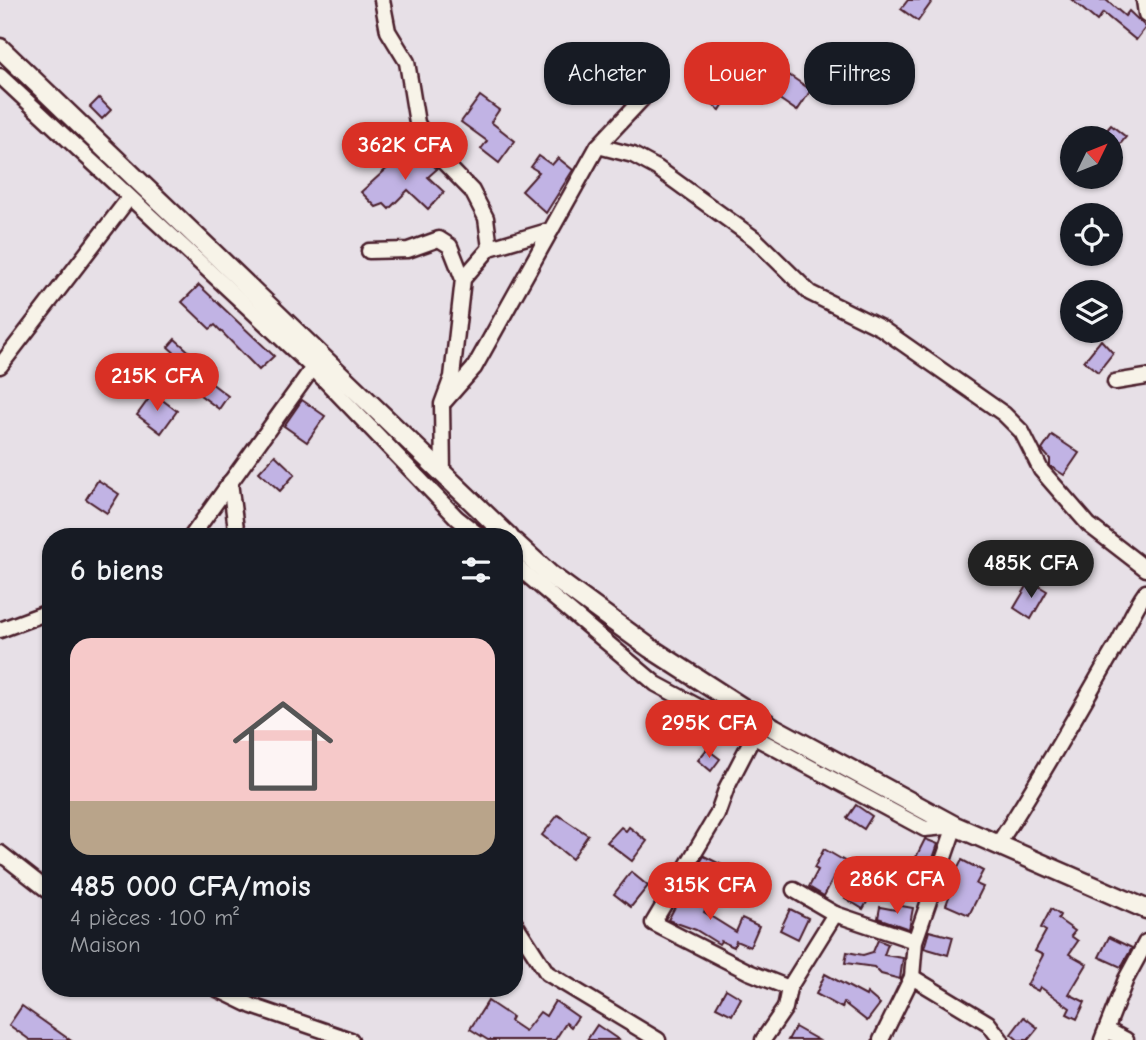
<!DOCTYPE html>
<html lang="fr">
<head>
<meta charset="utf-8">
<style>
  body { margin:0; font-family:"Comic Neue",sans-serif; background:#20242c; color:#f1f3f6; height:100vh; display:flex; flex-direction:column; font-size:26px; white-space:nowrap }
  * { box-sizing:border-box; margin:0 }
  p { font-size:23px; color:#9ea1a6 }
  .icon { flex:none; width:38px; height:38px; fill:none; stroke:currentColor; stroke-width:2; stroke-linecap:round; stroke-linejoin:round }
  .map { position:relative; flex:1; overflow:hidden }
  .drawer { position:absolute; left:42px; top:528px; width:481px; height:469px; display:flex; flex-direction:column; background:#171b24; border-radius:28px; box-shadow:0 2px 5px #0004 }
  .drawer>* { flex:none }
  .top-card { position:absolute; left:544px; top:42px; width:495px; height:63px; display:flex; gap:14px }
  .needle { width:46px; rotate:47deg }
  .buttons { position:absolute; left:1060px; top:126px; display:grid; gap:14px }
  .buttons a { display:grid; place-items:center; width:63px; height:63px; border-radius:50%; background:#171b24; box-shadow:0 2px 5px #0004; font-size:35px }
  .price { position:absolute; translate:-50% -60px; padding:0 16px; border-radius:24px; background:#d93025; color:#fff; font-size:23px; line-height:46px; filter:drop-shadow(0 2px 4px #0008) }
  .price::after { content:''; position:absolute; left:50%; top:42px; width:21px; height:16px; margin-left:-10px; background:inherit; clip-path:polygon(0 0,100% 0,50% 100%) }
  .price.current { background:#222; color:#fff }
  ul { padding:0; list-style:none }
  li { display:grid; align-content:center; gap:14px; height:371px; padding:0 28px }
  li+li { border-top:2px solid #363941 }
  li span { display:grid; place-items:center; height:217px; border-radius:21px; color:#555 }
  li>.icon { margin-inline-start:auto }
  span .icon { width:126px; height:126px; fill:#fffc; stroke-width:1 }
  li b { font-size:30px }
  h2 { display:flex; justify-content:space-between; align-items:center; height:84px; padding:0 28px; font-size:30px }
  .chip { padding:0 24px; border-radius:28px; background:#171b24; box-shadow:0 2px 5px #0004; font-size:24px; line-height:63px }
  .chip.current { background:#d93025; color:#fff }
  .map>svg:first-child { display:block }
  .building { fill:#c1b3e4; stroke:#4a1f2b; stroke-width:2 }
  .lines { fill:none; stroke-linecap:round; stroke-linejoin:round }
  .minor-casing { stroke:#4a1f2b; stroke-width:19 }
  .major-casing { stroke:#4a1f2b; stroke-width:23 }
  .minor { stroke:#f7f3e8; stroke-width:14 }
  .major { stroke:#f7f3e8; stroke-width:18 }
</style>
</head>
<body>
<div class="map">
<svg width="1146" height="1040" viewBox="0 0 1146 1040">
  <rect width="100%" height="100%" fill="#e7e0e7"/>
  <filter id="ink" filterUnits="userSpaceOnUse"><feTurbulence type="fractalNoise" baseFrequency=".0143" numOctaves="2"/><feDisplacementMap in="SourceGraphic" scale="14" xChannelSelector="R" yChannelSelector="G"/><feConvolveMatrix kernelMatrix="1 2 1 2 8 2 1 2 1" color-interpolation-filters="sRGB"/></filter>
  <g filter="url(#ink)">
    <g class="building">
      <path d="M 908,0 L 933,0 L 918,21 L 901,9 Z"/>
      <path d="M 1072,0 L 1106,0 L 1125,16 L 1129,11 L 1146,27 L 1136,40 L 1103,13 L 1097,21 Z"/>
      <path d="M 789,75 L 811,90 L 797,111 L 775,96 Z"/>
      <path d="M 723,84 L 732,90 L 720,110 L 711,104 Z"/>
      <path d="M 480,96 L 499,110 L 491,122 L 515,141 L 499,163 L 481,149 L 487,141 L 461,122 Z"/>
      <path d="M 99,98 L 111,110 L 102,119 L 90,107 Z"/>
      <path d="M 1111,125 L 1126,137 L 1117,148 L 1111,143 L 1111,138 L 1102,136 Z"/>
      <path d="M 416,147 L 437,169 L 428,177 L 444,192 L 428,209 L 408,190 L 389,209 L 384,204 L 376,207 L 361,192 L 403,154 L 406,157 Z"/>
      <path d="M 539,156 L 552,165 L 558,158 L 573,170 L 546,213 L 522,191 L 539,172 L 531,167 Z"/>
      <path d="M 199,285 L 274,356 L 259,370 L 215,325 L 210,329 L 182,302 Z"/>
      <path d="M 175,339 L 202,363 L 195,371 L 168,347 Z"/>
      <path d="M 1101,340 L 1113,353 L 1098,372 L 1084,361 Z"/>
      <path d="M 198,373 L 228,396 L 219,409 L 188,386 Z"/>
      <path d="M 153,393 L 177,411 L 161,433 L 137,415 Z"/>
      <path d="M 302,400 L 325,416 L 307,442 L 284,426 Z"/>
      <path d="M 1052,435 L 1079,453 L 1064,475 L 1050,466 L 1050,459 L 1042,450 Z"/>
      <path d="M 275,455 L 295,474 L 280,491 L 259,472 Z"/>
      <path d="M 98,480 L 119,494 L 107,513 L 86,499 Z"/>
      <path d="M 1030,581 L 1047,591 L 1031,619 L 1014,608 Z"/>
      <path d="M 707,749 L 720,759 L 711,771 L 698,760 Z"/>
      <path d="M 856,805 L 872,816 L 864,829 L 847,818 Z"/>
      <path d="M 558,815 L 588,835 L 572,859 L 542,835 Z"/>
      <path d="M 621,827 L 626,831 L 629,827 L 647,841 L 632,861 L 607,842 Z"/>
      <path d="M 925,839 L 938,844 L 931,864 L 916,857 Z"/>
      <path d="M 824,849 L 879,881 L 863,909 L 845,898 L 853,886 L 834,877 L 824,896 L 809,887 L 818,870 L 814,868 Z"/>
      <path d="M 704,856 L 722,865 L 717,874 L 699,864 Z"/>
      <path d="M 962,860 L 983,871 L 976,884 L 983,887 L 969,915 L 946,905 L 952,889 L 948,887 Z"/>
      <path d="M 631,872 L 648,886 L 631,907 L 614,894 Z"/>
      <path d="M 684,890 L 709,901 L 704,912 L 736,932 L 742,918 L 759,926 L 750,947 L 736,941 L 734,947 L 721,941 L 719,944 L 696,930 L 668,920 Z"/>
      <path d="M 896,905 L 913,908 L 909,929 L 878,918 L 880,907 L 896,910 Z"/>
      <path d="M 790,909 L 808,918 L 798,939 L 780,930 Z"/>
      <path d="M 1051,909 L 1060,915 L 1058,919 L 1075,931 L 1071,936 L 1078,941 L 1069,954 L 1087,964 L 1069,994 L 1085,1002 L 1077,1019 L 1067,1014 L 1070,1008 L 1040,987 L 1038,991 L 1027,985 L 1043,955 L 1035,951 L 1046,931 L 1041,928 Z"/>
      <path d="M 929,931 L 953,937 L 948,955 L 924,948 Z"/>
      <path d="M 1109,937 L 1132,948 L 1121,967 L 1099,957 Z"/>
      <path d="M 878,940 L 888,944 L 884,955 L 903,958 L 900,979 L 881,974 L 874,967 L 845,963 L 847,952 L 863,955 L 873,952 Z"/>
      <path d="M 825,974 L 866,996 L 867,993 L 880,1004 L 867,1021 L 844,1003 L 842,1008 L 816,994 Z"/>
      <path d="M 726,989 L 741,998 L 732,1015 L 716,1007 Z"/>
      <path d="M 488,1001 L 512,1017 L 510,1021 L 525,1031 L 540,1012 L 546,1016 L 555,1001 L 578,1017 L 571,1027 L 566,1023 L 555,1040 L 488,1040 L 470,1029 Z"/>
      <path d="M 22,1006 L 70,1040 L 30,1040 L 9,1025 Z"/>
      <path d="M 1024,1017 L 1038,1028 L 1028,1040 L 1018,1040 L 1011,1034 Z"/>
      <path d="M 597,1025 L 619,1040 L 587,1040 Z"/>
      <path d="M 795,1027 L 818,1040 L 788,1040 Z"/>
    </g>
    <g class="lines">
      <g class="minor-casing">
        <g id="minor">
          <path d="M 382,0 L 388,31 L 407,62 L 417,123 L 435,153 L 472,191 L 486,218 L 490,248"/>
          <path d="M 1144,0 L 1146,14"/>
          <path d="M 0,76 L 313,368 L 457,518 L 481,537"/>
          <path d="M 598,146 L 633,155 L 657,168 L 755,239 L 810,293 L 881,328 L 1004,414 L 1022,432 L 1041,470 L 1089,525 L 1146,569"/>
          <path d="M 369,251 L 408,250 L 439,239 L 450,246 L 463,279"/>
          <path d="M 0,366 L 129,198"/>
          <path d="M 1115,382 L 1146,377"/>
          <path d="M 445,401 L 474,368 L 551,230"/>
          <path d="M 443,475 L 442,404 L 452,377 L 463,279 L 490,248 L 551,230 L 598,146 L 643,98 L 652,63"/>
          <path d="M 230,482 L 237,537"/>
          <path d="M 191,537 L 317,362"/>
          <path d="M 514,564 L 656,684 L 925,829 L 955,826 L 915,941 L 912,977 L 881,1040"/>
          <path d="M 0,630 L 51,611"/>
          <path d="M 753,737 L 727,787 L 717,815 L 653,923 L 749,972 L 789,988 L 835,914 L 794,890"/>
          <path d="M 998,844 C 1039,782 1075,717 1112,653 C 1125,633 1132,611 1146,592"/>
          <path d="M 0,853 L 51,893"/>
          <path d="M 835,914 L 915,941"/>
          <path d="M 514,922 L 547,973 L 658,1040"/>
          <path d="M 912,977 L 988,1023 L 1001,1040"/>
          <path d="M 217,989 L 252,1006 L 351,1040"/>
          <path d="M 1107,1030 L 1126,1040"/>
          <path d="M 763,1040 L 785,1008 L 789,988"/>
          <path d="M 1102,1040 L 1126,979 L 1146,942"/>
        </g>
      </g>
      <g class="major-casing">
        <g id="major">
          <path d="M 0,48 L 509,537"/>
          <path d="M 514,542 L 549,574 L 650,648 L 774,728 L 955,826 L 1146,909"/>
        </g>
      </g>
      <use href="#minor" class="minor"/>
      <use href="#major" class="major"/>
    </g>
  </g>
</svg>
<div class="buttons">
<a><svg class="needle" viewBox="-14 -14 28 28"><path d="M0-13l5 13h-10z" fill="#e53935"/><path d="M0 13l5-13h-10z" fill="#9ea1a6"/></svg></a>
<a><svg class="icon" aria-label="locate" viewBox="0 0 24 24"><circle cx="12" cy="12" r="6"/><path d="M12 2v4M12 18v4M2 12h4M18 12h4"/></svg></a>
<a><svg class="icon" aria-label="layers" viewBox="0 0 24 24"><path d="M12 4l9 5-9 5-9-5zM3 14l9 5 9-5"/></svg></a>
</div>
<b class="price" style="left:405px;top:182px">362K CFA</b>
<b class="price" style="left:157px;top:413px">215K CFA</b>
<b class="price current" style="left:1031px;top:600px">485K CFA</b>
<b class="price" style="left:709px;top:760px">295K CFA</b>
<b class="price" style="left:897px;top:916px">286K CFA</b>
<b class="price" style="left:710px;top:922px">315K CFA</b>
<div class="top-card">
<a class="chip">Acheter</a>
<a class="chip current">Louer</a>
<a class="chip">Filtres</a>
</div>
<section class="drawer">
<h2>6 biens<svg class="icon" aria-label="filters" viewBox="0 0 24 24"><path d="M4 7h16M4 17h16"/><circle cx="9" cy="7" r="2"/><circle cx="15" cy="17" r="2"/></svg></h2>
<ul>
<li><span style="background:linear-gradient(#f6c9c9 75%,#b9a48a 0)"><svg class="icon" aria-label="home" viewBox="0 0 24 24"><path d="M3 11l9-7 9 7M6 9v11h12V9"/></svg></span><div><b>485 000 CFA/mois</b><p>4 pièces · 100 m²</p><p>Maison</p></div></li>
</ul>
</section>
</div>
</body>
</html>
